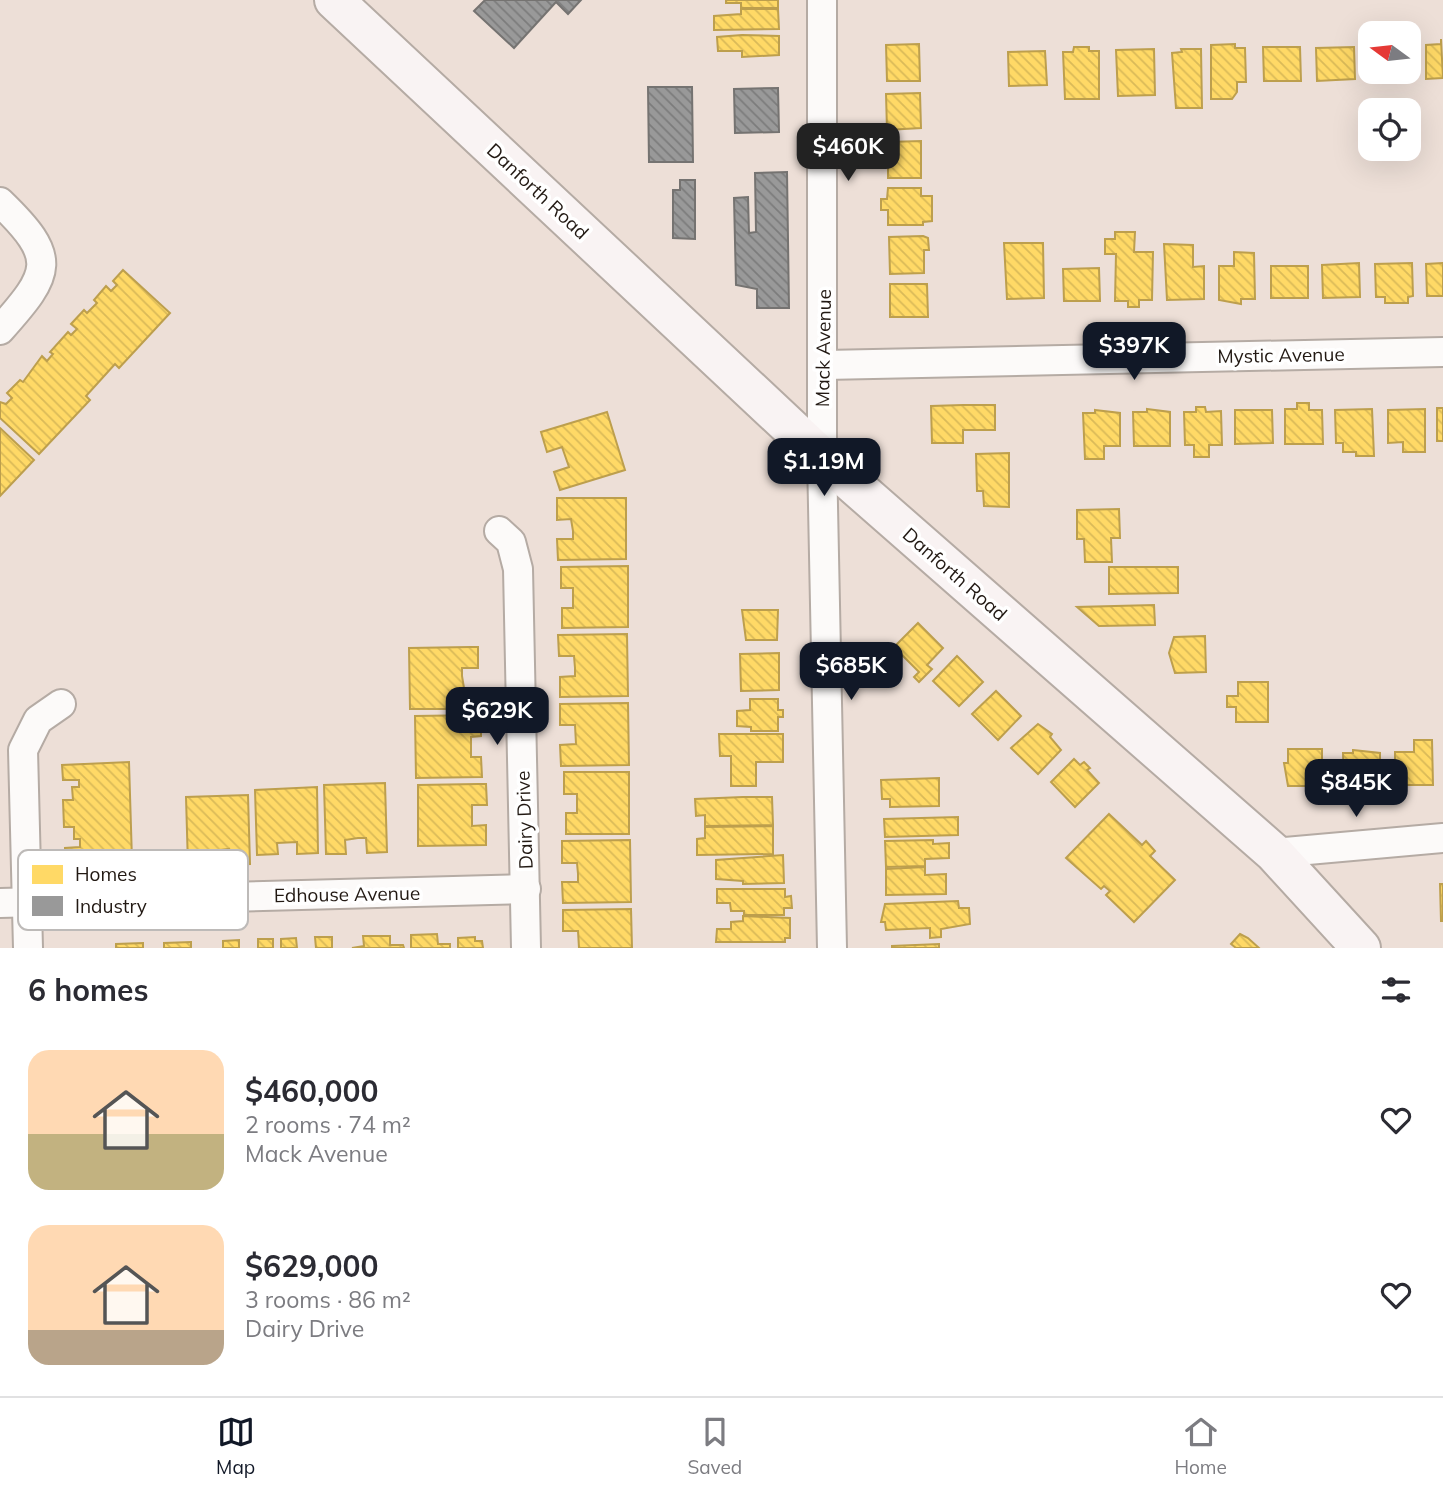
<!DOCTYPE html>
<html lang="en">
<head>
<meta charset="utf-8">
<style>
  body { margin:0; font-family:Mulish,sans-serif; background:#f2f2f3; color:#2b2b33; height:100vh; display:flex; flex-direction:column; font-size:26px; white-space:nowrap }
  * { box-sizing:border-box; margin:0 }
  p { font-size:23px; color:#7c7c81 }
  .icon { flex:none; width:38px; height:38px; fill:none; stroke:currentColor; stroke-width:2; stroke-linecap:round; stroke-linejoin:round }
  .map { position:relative; height:948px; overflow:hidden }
  .details { display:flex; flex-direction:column; background:#fff; flex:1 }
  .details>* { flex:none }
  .needle { width:46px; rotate:285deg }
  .controls { position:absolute; left:1358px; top:21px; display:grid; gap:14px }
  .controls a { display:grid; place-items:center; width:63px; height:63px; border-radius:14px; background:#fff; box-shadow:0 7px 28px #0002; font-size:35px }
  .price { position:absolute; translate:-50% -60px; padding:0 16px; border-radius:14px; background:#111827; color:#fff; font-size:23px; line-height:46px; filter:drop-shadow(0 2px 4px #0008) }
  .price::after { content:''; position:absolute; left:50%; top:42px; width:21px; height:16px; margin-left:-10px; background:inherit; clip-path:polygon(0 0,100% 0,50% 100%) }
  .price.current { background:#222; color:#fff }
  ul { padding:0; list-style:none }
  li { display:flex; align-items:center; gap:21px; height:175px; padding:0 28px }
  li span { display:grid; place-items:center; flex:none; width:196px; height:140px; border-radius:21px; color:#555 }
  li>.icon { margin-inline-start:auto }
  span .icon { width:84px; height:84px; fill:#fffc; stroke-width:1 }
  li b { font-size:30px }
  h2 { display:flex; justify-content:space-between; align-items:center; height:84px; padding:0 28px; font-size:30px }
  .dock { display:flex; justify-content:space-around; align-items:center; height:98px; border-top:2px solid #e1e1e2; background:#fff; font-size:19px; color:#7c7c81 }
  .dock a { display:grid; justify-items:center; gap:4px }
  .dock .current { color:#111827 }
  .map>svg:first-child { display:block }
  .homes { fill:url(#homes-back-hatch); stroke:#bd9f4d; stroke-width:2 }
  .industry { fill:url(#industry-back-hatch); stroke:#757371; stroke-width:2 }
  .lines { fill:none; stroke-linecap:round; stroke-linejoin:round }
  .minor-casing { stroke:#b5aba4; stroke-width:32 }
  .secondary-casing { stroke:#b5aba4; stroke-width:42 }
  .minor { stroke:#fcfaf9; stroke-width:28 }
  .secondary { stroke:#f9f3f3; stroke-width:38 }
  .labels { text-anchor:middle; stroke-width:7; stroke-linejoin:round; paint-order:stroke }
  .street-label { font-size:19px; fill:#221913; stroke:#fff }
  .key { fill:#fff; stroke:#bdbab8; stroke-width:2 }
  .key-label { font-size:19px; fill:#221913 }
</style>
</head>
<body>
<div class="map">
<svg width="1443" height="948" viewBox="0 0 1443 948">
  <defs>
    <pattern id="homes-back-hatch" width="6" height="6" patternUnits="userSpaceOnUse" patternTransform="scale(1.75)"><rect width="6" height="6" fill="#ffd966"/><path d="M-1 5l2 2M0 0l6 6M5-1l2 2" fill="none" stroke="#daba58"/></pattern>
    <pattern id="industry-back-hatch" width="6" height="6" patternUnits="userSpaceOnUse" patternTransform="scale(1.75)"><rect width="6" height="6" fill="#999"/><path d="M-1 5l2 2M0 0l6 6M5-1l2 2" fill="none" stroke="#7c7c7c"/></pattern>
  </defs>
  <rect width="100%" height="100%" fill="#eddfd7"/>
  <g class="homes">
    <path d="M 726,0 L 778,0 L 778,8 L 741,8 L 741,3 L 726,3 Z"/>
    <path d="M 741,9 L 778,9 L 779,29 L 714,30 L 714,16 L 741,14 Z"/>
    <path d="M 742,35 L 779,36 L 779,55 L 742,57 L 742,51 L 718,51 L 717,37 Z"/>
    <path d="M 1441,39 L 1443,78 L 1426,79 L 1426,45 L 1441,44 Z"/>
    <path d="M 919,44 L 920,81 L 887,81 L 886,45 Z"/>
    <path d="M 1235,44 L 1235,48 L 1245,48 L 1246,82 L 1237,82 L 1237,92 L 1232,99 L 1211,99 L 1211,45 Z"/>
    <path d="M 1074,47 L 1089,47 L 1089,51 L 1099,51 L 1099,99 L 1065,99 L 1063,52 L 1073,52 Z"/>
    <path d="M 1263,47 L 1300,47 L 1301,81 L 1264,81 Z"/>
    <path d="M 1354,47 L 1355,79 L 1317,81 L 1316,48 Z"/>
    <path d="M 1154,49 L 1155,95 L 1118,96 L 1116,50 Z"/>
    <path d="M 1181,49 L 1201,49 L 1202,108 L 1176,108 L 1172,53 L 1182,52 Z"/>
    <path d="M 1045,51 L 1047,85 L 1009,86 L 1008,52 Z"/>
    <rect x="1371" y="72" width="37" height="7"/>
    <path d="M 920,93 L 921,128 L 887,130 L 886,94 Z"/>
    <path d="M 921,141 L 921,178 L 888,178 L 888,164 L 882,163 L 882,152 L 887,152 L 888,142 Z"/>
    <path d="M 888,188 L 921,188 L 921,196 L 932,196 L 932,221 L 923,222 L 923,225 L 888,225 L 888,210 L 881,210 L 881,199 L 887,199 Z"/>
    <path d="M 1115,232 L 1135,232 L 1134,252 L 1153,252 L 1152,300 L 1139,300 L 1139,307 L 1128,307 L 1128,301 L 1115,301 L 1116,254 L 1105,254 L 1105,239 L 1115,239 Z"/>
    <path d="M 923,236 L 928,238 L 929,250 L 924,250 L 924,273 L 890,274 L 889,237 Z"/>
    <path d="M 1004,243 L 1043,243 L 1044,298 L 1007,299 Z"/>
    <path d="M 1164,244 L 1193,245 L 1193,267 L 1204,266 L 1204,299 L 1167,300 Z"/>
    <path d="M 1234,252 L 1254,253 L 1255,299 L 1241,299 L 1241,304 L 1219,300 L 1219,266 L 1234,266 Z"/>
    <path d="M 1359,263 L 1360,297 L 1323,298 L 1322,265 Z"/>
    <path d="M 1412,263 L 1413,296 L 1408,297 L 1408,303 L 1385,303 L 1385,297 L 1376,297 L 1375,264 Z"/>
    <path d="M 1443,263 L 1443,296 L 1427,296 L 1426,264 Z"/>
    <rect x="1271" y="266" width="37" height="32"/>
    <path d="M 1099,268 L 1100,301 L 1064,301 L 1063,269 Z"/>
    <path d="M 123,270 L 170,313 L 119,368 L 115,364 L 86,396 L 90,400 L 39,454 L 0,418 L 0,402 L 6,404 L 12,398 L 7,393 L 20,380 L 23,382 L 42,356 L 47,361 L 53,354 L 50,352 L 68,332 L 71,335 L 77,329 L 71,324 L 84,310 L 87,313 L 97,303 L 94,300 L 106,286 L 111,291 L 117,285 L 113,281 Z"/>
    <path d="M 890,284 L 927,284 L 928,317 L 890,317 Z"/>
    <path d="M 1297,403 L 1309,403 L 1309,410 L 1322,410 L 1323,444 L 1285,444 L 1285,409 L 1297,409 Z"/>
    <path d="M 963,405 L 995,405 L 995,430 L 963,430 L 963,443 L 932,443 L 931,406 Z"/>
    <path d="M 1196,407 L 1205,407 L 1206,412 L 1221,411 L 1222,445 L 1209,445 L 1209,457 L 1194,457 L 1194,445 L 1185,445 L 1184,412 L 1196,412 Z"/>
    <rect x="1437" y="408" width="6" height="33"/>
    <path d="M 1147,409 L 1170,412 L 1170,446 L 1134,446 L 1133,412 L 1147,412 Z"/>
    <path d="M 1372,409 L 1374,456 L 1356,456 L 1356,452 L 1343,452 L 1343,443 L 1336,443 L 1335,410 Z"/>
    <path d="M 1425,409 L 1425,452 L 1403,452 L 1403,442 L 1388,443 L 1388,410 Z"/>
    <path d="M 1095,410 L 1120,413 L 1120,446 L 1104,446 L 1104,459 L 1085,459 L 1083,413 L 1095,413 Z"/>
    <path d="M 1235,410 L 1272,410 L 1273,443 L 1235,444 Z"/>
    <path d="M 607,412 L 625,470 L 560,490 L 554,472 L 569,467 L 562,447 L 547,452 L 541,432 Z"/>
    <path d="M 0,428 L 34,460 L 0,496 Z"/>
    <path d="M 1009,453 L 1009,507 L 984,506 L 983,491 L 977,491 L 976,454 Z"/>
    <path d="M 557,498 L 626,498 L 626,559 L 558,560 L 557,539 L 573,539 L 573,531 L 571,519 L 557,520 Z"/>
    <path d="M 1119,509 L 1120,538 L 1111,538 L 1112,562 L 1085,562 L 1084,539 L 1077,539 L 1077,510 Z"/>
    <path d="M 628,566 L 628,627 L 562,628 L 562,608 L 573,608 L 573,588 L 561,588 L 561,567 Z"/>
    <path d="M 1109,567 L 1178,567 L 1178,593 L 1109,594 Z"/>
    <path d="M 1154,605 L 1155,625 L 1099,626 L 1077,607 Z"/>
    <path d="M 742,610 L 778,610 L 777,640 L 746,640 Z"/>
    <path d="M 918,623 L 943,648 L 927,665 L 932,669 L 919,682 L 914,677 L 919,672 L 894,647 Z"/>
    <path d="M 627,634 L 628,696 L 560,697 L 560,677 L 575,676 L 575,668 L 574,656 L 559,656 L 558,635 Z"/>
    <path d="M 1205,636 L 1206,672 L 1175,673 L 1169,653 L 1174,637 Z"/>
    <path d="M 470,647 L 478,647 L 478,668 L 462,668 L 462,676 L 464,688 L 479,688 L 479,709 L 410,709 L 409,648 Z"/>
    <path d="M 779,653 L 779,690 L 741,691 L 740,654 Z"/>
    <path d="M 957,656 L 983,682 L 959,706 L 933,681 Z"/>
    <path d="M 1238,682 L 1268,682 L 1268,722 L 1236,722 L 1236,707 L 1227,707 L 1227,696 L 1238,696 Z"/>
    <path d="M 996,691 L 1021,716 L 998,740 L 972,714 Z"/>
    <path d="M 750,699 L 778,699 L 778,710 L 783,710 L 783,717 L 778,717 L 778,731 L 751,731 L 751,727 L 737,726 L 737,711 L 750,710 Z"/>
    <path d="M 628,703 L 629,765 L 561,766 L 560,745 L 576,744 L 575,725 L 560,725 L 560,704 Z"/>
    <path d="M 481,715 L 481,736 L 471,737 L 471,757 L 481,757 L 482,777 L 416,778 L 415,716 Z"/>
    <path d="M 1038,724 L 1052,734 L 1050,737 L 1061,750 L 1038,774 L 1011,748 Z"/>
    <path d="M 719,734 L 783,734 L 783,762 L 756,762 L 756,786 L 731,786 L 731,756 L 720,756 Z"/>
    <path d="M 1414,740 L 1432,740 L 1433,785 L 1395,785 L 1395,752 L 1414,752 Z"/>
    <path d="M 1288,749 L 1322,749 L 1322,786 L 1288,786 L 1284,763 L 1288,763 Z"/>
    <path d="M 1353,750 L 1380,753 L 1380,786 L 1344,786 L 1343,753 L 1353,753 Z"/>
    <path d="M 1074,759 L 1080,765 L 1084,762 L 1090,768 L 1087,770 L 1099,783 L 1075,807 L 1051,782 Z"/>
    <path d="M 129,762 L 132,860 L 65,862 L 65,848 L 80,847 L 80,839 L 74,839 L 74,827 L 64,827 L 63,800 L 73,800 L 72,787 L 79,787 L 79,780 L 63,780 L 62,765 Z"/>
    <path d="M 564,772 L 629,772 L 629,834 L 566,834 L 566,813 L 577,813 L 577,794 L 564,794 Z"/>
    <path d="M 939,778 L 939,806 L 890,807 L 890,799 L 882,799 L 881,780 Z"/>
    <path d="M 385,783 L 387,852 L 367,853 L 366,838 L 358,838 L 345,840 L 346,854 L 326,854 L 324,785 Z"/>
    <path d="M 478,784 L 486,784 L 487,805 L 472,805 L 472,826 L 486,825 L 486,845 L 418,846 L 418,785 Z"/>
    <path d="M 317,787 L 318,853 L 297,854 L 297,842 L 277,843 L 278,854 L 257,855 L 255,790 Z"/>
    <path d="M 248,795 L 250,864 L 229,865 L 229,849 L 213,851 L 213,865 L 188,866 L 186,797 Z"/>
    <path d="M 743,797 L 772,797 L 773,825 L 705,826 L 705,815 L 696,816 L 695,799 Z"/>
    <path d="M 1109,814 L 1142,845 L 1146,841 L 1155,851 L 1150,856 L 1175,880 L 1134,922 L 1106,895 L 1110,891 L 1104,886 L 1101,889 L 1066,858 Z"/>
    <path d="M 958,817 L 958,835 L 885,837 L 884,819 Z"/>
    <path d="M 773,826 L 773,854 L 697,855 L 697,839 L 705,838 L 705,827 Z"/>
    <path d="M 630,840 L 631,902 L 563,903 L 562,882 L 578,882 L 578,874 L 577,863 L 562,863 L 562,841 Z"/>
    <path d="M 933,840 L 933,844 L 949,843 L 949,858 L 925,859 L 925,866 L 886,867 L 885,841 Z"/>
    <path d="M 783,855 L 784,883 L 743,884 L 743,881 L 716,879 L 716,860 Z"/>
    <path d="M 925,867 L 925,875 L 946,874 L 946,894 L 886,895 L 886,869 Z"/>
    <path d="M 1440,884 L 1443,884 L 1443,921 L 1441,921 Z"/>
    <path d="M 717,889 L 785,889 L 785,897 L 791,896 L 792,908 L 784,908 L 784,915 L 744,915 L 744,911 L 731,911 L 730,903 L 717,903 Z"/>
    <path d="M 958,901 L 959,908 L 969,908 L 970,924 L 941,929 L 941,937 L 930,938 L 930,928 L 886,930 L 885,922 L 881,922 L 885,904 Z"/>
    <path d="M 631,909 L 632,948 L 579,948 L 578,931 L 563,931 L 563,910 Z"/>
    <path d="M 743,916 L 790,918 L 790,938 L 785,938 L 785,942 L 716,942 L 717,929 L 731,929 L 731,922 L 743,921 Z"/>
    <path d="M 437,934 L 438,944 L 450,944 L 450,948 L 411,948 L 411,935 Z"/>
    <path d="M 1240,934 L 1248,938 L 1259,948 L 1236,948 L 1231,944 Z"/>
    <path d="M 363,936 L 390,936 L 390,945 L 403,945 L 404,948 L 352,948 L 364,946 Z"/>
    <path d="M 315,937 L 332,937 L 332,948 L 316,948 Z"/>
    <path d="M 475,937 L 475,941 L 482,941 L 483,948 L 458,948 L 458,938 Z"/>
    <path d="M 296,938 L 297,948 L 281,948 L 281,939 Z"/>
    <rect x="258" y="939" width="15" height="9"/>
    <path d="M 239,940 L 239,948 L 223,948 L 223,941 Z"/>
    <path d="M 191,942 L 191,948 L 164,948 L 164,943 Z"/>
    <path d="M 143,943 L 143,948 L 116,948 L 116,944 Z"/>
    <path d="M 939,944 L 939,948 L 892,948 L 892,946 Z"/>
  </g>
  <g class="industry">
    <path d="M 485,0 L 581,0 L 568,14 L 556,2 L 514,48 L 474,11 Z"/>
    <path d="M 648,87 L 692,87 L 693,162 L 649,162 Z"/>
    <path d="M 778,88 L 779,132 L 735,133 L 734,89 Z"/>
    <path d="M 787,172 L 789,308 L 757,308 L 757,289 L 736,285 L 734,198 L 748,197 L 749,233 L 756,232 L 755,173 Z"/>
    <path d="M 680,180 L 695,180 L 695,239 L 673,238 L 673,190 L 680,190 Z"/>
  </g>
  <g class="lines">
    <g class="minor-casing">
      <g id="minor">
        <path d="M 822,0 L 822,457 L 832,948"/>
        <path d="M 0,202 C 58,258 52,272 0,330"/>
        <path d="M 825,365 L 1443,352"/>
        <path d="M 499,531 L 511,542 L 518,569 L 526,948"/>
        <path d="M 1274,853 L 1443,838"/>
        <path d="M 0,903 L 526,889"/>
        <path d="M 28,948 L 23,750 L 38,720 L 61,704"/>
      </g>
    </g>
    <g class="secondary-casing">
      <path id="secondary" d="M 334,0 L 822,457 L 1274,853 L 1361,948"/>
    </g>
    <use href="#minor" class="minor"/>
    <use href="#secondary" class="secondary"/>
  </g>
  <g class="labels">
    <g class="street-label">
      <text transform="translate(538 191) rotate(43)" y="7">Danforth Road</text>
      <text transform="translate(823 348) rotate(-89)" y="7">Mack Avenue</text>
      <text transform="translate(1281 355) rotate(-1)" y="7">Mystic Avenue</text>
      <text transform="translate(955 574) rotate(41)" y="7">Danforth Road</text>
      <text transform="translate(524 820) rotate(-92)" y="7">Dairy Drive</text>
      <text transform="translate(347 894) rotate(-1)" y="7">Edhouse Avenue</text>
    </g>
  </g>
  <rect x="18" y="850" width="230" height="80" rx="10" class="key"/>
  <rect x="32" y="865" width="31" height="19" fill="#ffd966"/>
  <rect x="32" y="896" width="31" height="20" fill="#999"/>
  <g class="key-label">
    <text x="75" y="881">Homes</text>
    <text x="75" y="913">Industry</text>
  </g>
</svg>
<div class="controls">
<a><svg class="needle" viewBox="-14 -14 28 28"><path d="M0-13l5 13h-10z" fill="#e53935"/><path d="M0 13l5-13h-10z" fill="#7c7c81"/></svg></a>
<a><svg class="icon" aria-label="locate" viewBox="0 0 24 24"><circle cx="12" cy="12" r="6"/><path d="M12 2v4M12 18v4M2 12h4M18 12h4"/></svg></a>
</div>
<b class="price current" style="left:848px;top:183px">$460K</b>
<b class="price" style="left:1134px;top:382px">$397K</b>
<b class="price" style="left:824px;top:498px">$1.19M</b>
<b class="price" style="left:851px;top:702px">$685K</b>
<b class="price" style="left:497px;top:747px">$629K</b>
<b class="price" style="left:1356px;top:819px">$845K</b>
</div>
<section class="details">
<h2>6 homes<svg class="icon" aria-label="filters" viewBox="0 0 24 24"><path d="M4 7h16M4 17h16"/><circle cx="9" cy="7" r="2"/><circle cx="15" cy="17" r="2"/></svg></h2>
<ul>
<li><span style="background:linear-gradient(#ffd9b3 60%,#c2b280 0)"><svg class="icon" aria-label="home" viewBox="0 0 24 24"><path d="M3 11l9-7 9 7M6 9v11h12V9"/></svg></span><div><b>$460,000</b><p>2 rooms · 74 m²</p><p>Mack Avenue</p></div><svg class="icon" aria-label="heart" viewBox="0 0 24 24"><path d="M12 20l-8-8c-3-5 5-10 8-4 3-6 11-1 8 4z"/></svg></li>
<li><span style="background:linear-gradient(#ffd9b3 75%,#b9a48a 0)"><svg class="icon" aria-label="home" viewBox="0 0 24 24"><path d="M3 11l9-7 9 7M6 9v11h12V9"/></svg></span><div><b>$629,000</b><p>3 rooms · 86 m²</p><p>Dairy Drive</p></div><svg class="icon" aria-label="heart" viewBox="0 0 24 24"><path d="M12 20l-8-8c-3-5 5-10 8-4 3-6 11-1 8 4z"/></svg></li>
</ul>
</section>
<nav class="dock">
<a class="current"><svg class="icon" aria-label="map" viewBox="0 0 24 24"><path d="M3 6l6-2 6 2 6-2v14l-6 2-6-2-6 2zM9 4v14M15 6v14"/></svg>Map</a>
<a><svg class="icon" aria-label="saved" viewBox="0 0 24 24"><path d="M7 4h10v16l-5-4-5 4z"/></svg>Saved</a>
<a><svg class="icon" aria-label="home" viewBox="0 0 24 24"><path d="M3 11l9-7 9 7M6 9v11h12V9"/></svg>Home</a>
</nav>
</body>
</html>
